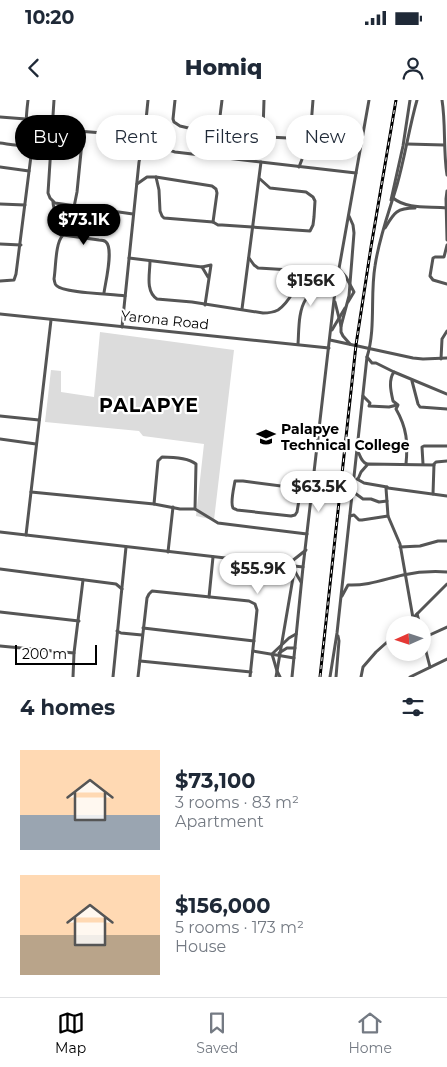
<!DOCTYPE html>
<html lang="en">
<head>
<meta charset="utf-8">
<style>
  body { margin:0; font-family:Montserrat,sans-serif; background:#f2f2f3; color:#1f2937; height:100vh; display:flex; flex-direction:column; font-size:19px; white-space:nowrap }
  * { box-sizing:border-box; margin:0 }
  p { font-size:16px; color:#747a83 }
  .icon { flex:none; width:28px; height:28px; fill:none; stroke:currentColor; stroke-width:2; stroke-linecap:round; stroke-linejoin:round }
  .map { position:relative; height:577px; overflow:hidden }
  .details { display:flex; flex-direction:column; background:#fff; flex:1 }
  .details>* { flex:none }
  .top-card { position:absolute; left:15px; top:15px; width:418px; height:45px; display:flex; gap:10px }
  .needle { width:32px; rotate:267deg }
  .buttons { position:absolute; left:386px; top:516px; display:grid; gap:10px }
  .buttons a { display:grid; place-items:center; width:45px; height:45px; border-radius:50%; background:#fff; box-shadow:0 2px 8px #0003; font-size:25px }
  .scale { position:absolute; left:15px; bottom:12px; width:82px; box-sizing:border-box; padding-left:5px; border:2px solid #000; border-top:0; font-size:14px; line-height:18px; white-space:nowrap; color:#000; -webkit-text-stroke:4px #fff; paint-order:stroke }
  .price { position:absolute; translate:-50% -42px; padding:0 11px; border-radius:18px; background:#fff; color:#222; font-size:16px; line-height:32px; filter:drop-shadow(0 1px 2px #0008) }
  .price::after { content:''; position:absolute; left:50%; top:30px; width:15px; height:11px; margin-left:-8px; background:inherit; clip-path:polygon(0 0,100% 0,50% 100%) }
  .price.current { background:#000; color:#fff }
  ul { padding:0; list-style:none }
  li { display:flex; align-items:center; gap:15px; height:125px; padding:0 20px }
  li span { display:grid; place-items:center; flex:none; width:140px; height:100px; border-radius:0px; color:#555 }
  li>.icon { margin-inline-start:auto }
  span .icon { width:60px; height:60px; fill:#fffc; stroke-width:1 }
  li b { font-size:21px }
  h2 { display:flex; justify-content:space-between; align-items:center; height:60px; padding:0 20px; font-size:21px }
  .chip { padding:0 18px; border-radius:22px; background:#fff; box-shadow:0 2px 8px #0003; font-size:18px; line-height:45px }
  .chip.current { background:#000; color:#fff }
  .status { display:flex; justify-content:space-between; align-items:center; height:35px; padding:0 25px; background:#fff; direction:ltr }
  .status svg { height:14px; fill:currentColor }
  header { display:flex; justify-content:space-between; align-items:center; height:65px; padding:0 20px; background:#fff; font-size:22px; font-weight:800 }
  .dock { display:flex; justify-content:space-around; align-items:center; height:70px; border-top:1px solid #e0e1e3; background:#fff; font-size:14px; color:#747a83 }
  .dock a { display:grid; justify-items:center; gap:2px }
  .dock .current { color:#000 }
  .map>svg:first-child { display:block }
  .green { fill:#dcdcdc }
  .lines { fill:none; stroke-linecap:round; stroke-linejoin:round }
  .minor { stroke:#555; stroke-width:3 }
  .rail-casing { stroke:#000; stroke-width:3 }
  .rail { stroke:#fff; stroke-width:1; stroke-dasharray:4; stroke-linecap:butt }
  .labels { text-anchor:middle; stroke-width:4.5; stroke-linejoin:round; paint-order:stroke }
  .street-label { font-size:14px; fill:#000; stroke:#fff }
  .poi-label { font-size:14px; font-weight:bold; fill:#000; stroke:#fff; text-anchor:start }
  .district-label { font-size:19px; font-weight:bold; letter-spacing:1px; fill:#000; stroke:#fff }
</style>
</head>
<body>
<div class="status"><b>10:20</b><svg viewBox="0 0 49 12"><path d="M0 12V9h3v3zM5 12V6h3v6zM10 12V3h3v9zM15 12V0h3v12zM26 1h20v11H26zM47 4h2v5h-2z"/></svg></div>
<header><svg class="icon" aria-label="back" viewBox="0 0 24 24"><path d="M15 5l-7 7 7 7"/></svg>Homiq<svg class="icon" aria-label="person" viewBox="0 0 24 24"><circle cx="12" cy="8" r="4"/><path d="M4 21q1-7 8-7t8 7"/></svg></header>
<div class="map">
<svg width="447" height="577" viewBox="0 0 447 577">
  <rect width="100%" height="100%" fill="#fff"/>
  <path class="green" d="M 100,232 L 234,250 L 214,420 L 196,416 L 204,344 L 143,336 L 139,331 L 45,322 L 51,270 L 61,271 L 61,292 L 94,297 Z"/>
  <g class="lines">
    <g class="minor">
      <path d="M 54,0 L 48,93 L 50,98 L 55,103 L 133,114"/>
      <path d="M 175,0 L 173,19 L 174,22 L 180,26 L 218,35"/>
      <path d="M 264,0 L 263,31 L 265,35 L 268,37 L 288,38 L 308,45"/>
      <path d="M 442,0 C 446,25 443,50 447,75"/>
      <path d="M 0,17 L 26,19"/>
      <path d="M 0,43 C 9,44 24,47 32,45 C 44,43 53,32 65,30 L 128,35 C 144,38 158,48 175,52 L 356,73"/>
      <path d="M 407,44 L 444,45"/>
      <path d="M 219,57 C 216,39 220,18 222,0"/>
      <path d="M 0,67 L 29,71"/>
      <path d="M 299,67 L 310,39 L 313,0"/>
      <path d="M 156,77 L 159,90 L 160,111 L 162,116 L 164,118 L 213,122 L 218,125 L 222,125 L 310,131 L 313,125 L 314,117 L 315,101 L 313,97 L 306,92 L 270,88 L 260,79"/>
      <path d="M 137,84 L 147,77 L 156,77 L 212,86 L 216,89 L 217,93 L 213,122"/>
      <path d="M 447,91 L 446,99 L 447,140"/>
      <path d="M 393,98 C 408,110 429,106 447,108"/>
      <path d="M 391,100 L 403,46 L 410,0"/>
      <path d="M 53,102 C 53,106 55,110 55,114 C 55,126 51,128 62,136"/>
      <path d="M 0,104 L 25,105"/>
      <path d="M 74,107 L 77,92 L 83,32"/>
      <path d="M 349,116 L 353,125 L 354,133 L 349,196 L 341,226 L 341,232 L 343,236 L 350,244"/>
      <path d="M 385,128 C 394,113 396,108 415,108"/>
      <path d="M 0,144 L 21,145"/>
      <path d="M 447,145 L 444,157 L 435,157 L 433,158 L 430,176 L 433,180 L 447,184"/>
      <path d="M 129,158 L 202,167 L 208,177"/>
      <path d="M 150,161 C 150,173 145,191 157,199 L 192,202 L 263,213 C 268,213 274,212 278,210 C 287,204 301,183 298,173 L 291,170 L 258,168 L 254,165 L 249,158"/>
      <path d="M 202,167 L 211,165 L 205,205"/>
      <path d="M 340,170 L 346,177 L 354,192 L 348,202"/>
      <path d="M 0,181 L 14,180 L 16,174 L 32,48 C 24,32 26,17 28,0"/>
      <path d="M 104,193 C 105,184 114,149 106,142 C 104,140 102,140 99,140 L 63,135 C 55,143 56,168 54,179 C 55,182 54,184 57,186 C 64,193 113,194 125,196"/>
      <path d="M 335,202 L 341,226"/>
      <path d="M 242,209 L 261,62"/>
      <path d="M 0,214 L 329,248"/>
      <path d="M 122,227 L 139,62 L 144,40 L 148,0"/>
      <path d="M 332,230 L 345,208"/>
      <path d="M 330,240 L 413,258 L 423,259 L 447,258"/>
      <path d="M 298,244 C 299,230 298,211 306,199 L 338,177"/>
      <path d="M 367,257 L 372,263 L 376,263 L 394,272 L 447,294"/>
      <path d="M 441,259 L 442,239 L 447,231"/>
      <path d="M 394,272 C 388,280 391,292 393,301 L 398,305 L 396,309 C 407,328 408,343 406,364"/>
      <path d="M 412,281 L 418,304 L 420,307 L 447,309"/>
      <path d="M 363,296 L 370,303 L 369,306 L 389,307 L 397,305"/>
      <path d="M 0,316 L 39,320"/>
      <path d="M 0,339 L 36,344"/>
      <path d="M 357,349 C 360,355 361,362 367,364"/>
      <path d="M 423,364 L 422,347 L 424,346 L 447,346"/>
      <path d="M 357,379 L 364,383 L 387,387"/>
      <path d="M 358,379 L 361,372 L 368,364 L 434,365"/>
      <path d="M 301,388 L 297,412 L 295,415 L 291,416 L 237,410 C 236,409 234,409 233,408 C 230,403 234,387 235,381 L 243,381 L 312,390"/>
      <path d="M 352,391 L 363,399 L 371,399 L 379,402 L 387,401"/>
      <path d="M 31,392 L 154,404 L 180,409 L 195,409 L 218,423 L 307,434"/>
      <path d="M 433,394 L 434,364 L 436,362 L 447,361"/>
      <path d="M 154,404 L 158,361 L 162,357 C 173,357 188,358 196,364 L 195,409"/>
      <path d="M 350,416 L 354,415 L 359,420 L 362,420 L 388,416"/>
      <path d="M 0,432 L 303,467"/>
      <path d="M 26,435 L 51,220"/>
      <path d="M 400,447 L 420,446 L 438,441 L 447,441"/>
      <path d="M 168,452 L 173,407"/>
      <path d="M 287,465 L 306,450"/>
      <path d="M 0,469 L 116,484 L 122,489"/>
      <path d="M 294,470 L 301,482"/>
      <path d="M 342,496 L 348,485 C 367,486 385,479 403,475 C 417,472 433,471 447,472"/>
      <path d="M 209,497 L 213,457"/>
      <path d="M 0,512 L 79,521"/>
      <path d="M 417,514 L 420,525"/>
      <path d="M 413,518 L 400,444 L 388,416 L 386,388 L 387,387 L 388,388 L 447,396"/>
      <path d="M 406,525 L 447,484"/>
      <path d="M 143,528 L 254,541"/>
      <path d="M 117,531 L 121,533 L 142,535"/>
      <path d="M 422,536 L 430,567"/>
      <path d="M 423,538 L 447,527"/>
      <path d="M 0,546 L 74,553"/>
      <path d="M 253,551 L 294,558"/>
      <path d="M 279,553 L 287,548 L 295,548"/>
      <path d="M 140,561 L 251,572"/>
      <path d="M 73,577 L 74,553 L 83,480"/>
      <path d="M 113,577 L 126,447"/>
      <path d="M 138,577 L 147,498 L 149,494 L 152,491 L 249,501 L 255,504 L 257,510 L 250,577"/>
      <path d="M 276,577 L 295,466"/>
      <path d="M 280,577 L 277,571 L 272,554 L 289,538 L 296,534"/>
      <path d="M 292,577 L 303,467 L 335,191 L 369,0"/>
      <path d="M 330,577 L 337,533 L 367,257 C 376,228 370,196 375,166 C 379,138 389,112 397,85 C 405,57 409,28 417,0"/>
      <path d="M 336,577 L 339,541 L 338,536"/>
      <path d="M 361,577 L 363,567 L 376,552 L 395,535"/>
      <path d="M 410,577 L 447,559"/>
    </g>
    <g class="rail-casing">
      <path id="rail" d="M 320,577 L 356,245 L 371,147 L 396,0"/>
    </g>
    <use href="#rail" class="rail"/>
  </g>
  <defs>
    <g id="university-bare" transform="scale(1.5)"><path d="M0-5L7-2L0 1L-7-2ZM-4 1L0 2.5L4 1V4Q0 6-4 4Z" fill="#000" stroke="#fff" stroke-width="2.5" paint-order="stroke"/></g>
  </defs>
  <g fill-rule="evenodd">
    <use href="#university-bare" x="266" y="337"/>
  </g>
  <g class="labels">
    <g class="street-label">
      <text transform="translate(165 220) rotate(6)" y="5">Yarona Road</text>
    </g>
    <g class="poi-label">
      <text x="281" y="334">Palapye<tspan x="281" dy="16">Technical College</tspan></text>
    </g>
    <g class="district-label">
      <text x="149" y="312">PALAPYE</text>
    </g>
  </g>
</svg>
<div class="buttons">
<a><svg class="needle" viewBox="-14 -14 28 28"><path d="M0-13l5 13h-10z" fill="#e53935"/><path d="M0 13l5-13h-10z" fill="#747a83"/></svg></a>
</div>
<div class="scale">200 m</div>
<b class="price current" style="left:84px;top:146px">$73.1K</b>
<b class="price" style="left:311px;top:207px">$156K</b>
<b class="price" style="left:319px;top:413px">$63.5K</b>
<b class="price" style="left:258px;top:495px">$55.9K</b>
<div class="top-card">
<a class="chip current">Buy</a>
<a class="chip">Rent</a>
<a class="chip">Filters</a>
<a class="chip">New</a>
</div>
</div>
<section class="details">
<h2>4 homes<svg class="icon" aria-label="filters" viewBox="0 0 24 24"><path d="M4 7h16M4 17h16"/><circle cx="9" cy="7" r="2"/><circle cx="15" cy="17" r="2"/></svg></h2>
<ul>
<li><span style="background:linear-gradient(#ffd9b3 65%,#9aa5b1 0)"><svg class="icon" aria-label="home" viewBox="0 0 24 24"><path d="M3 11l9-7 9 7M6 9v11h12V9"/></svg></span><div><b>$73,100</b><p>3 rooms · 83 m²</p><p>Apartment</p></div></li>
<li><span style="background:linear-gradient(#ffd9b3 60%,#b9a48a 0)"><svg class="icon" aria-label="home" viewBox="0 0 24 24"><path d="M3 11l9-7 9 7M6 9v11h12V9"/></svg></span><div><b>$156,000</b><p>5 rooms · 173 m²</p><p>House</p></div></li>
</ul>
</section>
<nav class="dock">
<a class="current"><svg class="icon" aria-label="map" viewBox="0 0 24 24"><path d="M3 6l6-2 6 2 6-2v14l-6 2-6-2-6 2zM9 4v14M15 6v14"/></svg>Map</a>
<a><svg class="icon" aria-label="saved" viewBox="0 0 24 24"><path d="M7 4h10v16l-5-4-5 4z"/></svg>Saved</a>
<a><svg class="icon" aria-label="home" viewBox="0 0 24 24"><path d="M3 11l9-7 9 7M6 9v11h12V9"/></svg>Home</a>
</nav>
</body>
</html>
